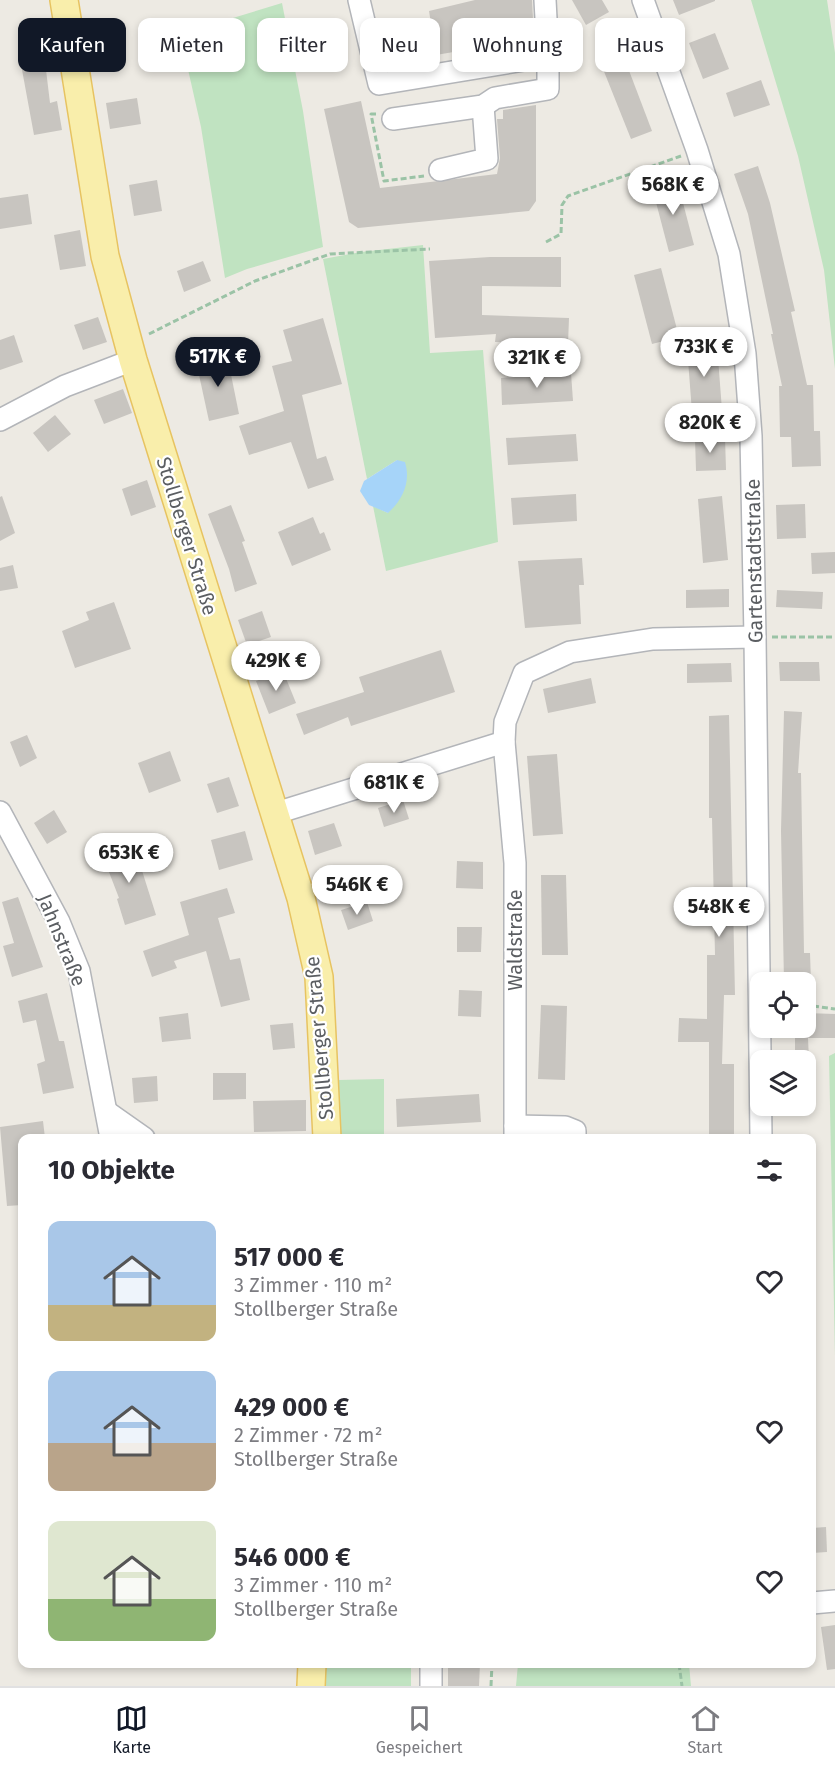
<!DOCTYPE html>
<html lang="de">
<head>
<meta charset="utf-8">
<style>
  body { margin:0; font-family:"Fira Sans",sans-serif; background:#f7f7f7; color:#2b2b33; height:100vh; display:flex; flex-direction:column; font-size:22px; white-space:nowrap }
  * { box-sizing:border-box; margin:0 }
  p { font-size:20px; color:#7c7c81 }
  .icon { flex:none; width:33px; height:33px; fill:none; stroke:currentColor; stroke-width:2; stroke-linecap:round; stroke-linejoin:round }
  .map { position:relative; flex:1; overflow:hidden }
  .side { position:absolute; left:18px; top:1134px; width:798px; height:534px; display:flex; flex-direction:column; background:#fff; border-radius:12px; box-shadow:0 3px 9px #0003 }
  .side>* { flex:none }
  .hud { position:absolute; left:18px; top:18px; width:800px; height:54px; display:flex; gap:12px }
  .fabs { position:absolute; left:750px; top:972px; display:grid; gap:12px }
  .fabs a { display:grid; place-items:center; width:66px; height:66px; border-radius:12px; background:#fff; box-shadow:0 3px 9px #0003; font-size:30px }
  .price { position:absolute; translate:-50% -51px; padding:0 14px; border-radius:21px; background:#fff; color:#222; font-size:20px; line-height:39px; filter:drop-shadow(0 2px 3px #0008) }
  .price::after { content:''; position:absolute; left:50%; top:36px; width:18px; height:14px; margin-left:-9px; background:inherit; clip-path:polygon(0 0,100% 0,50% 100%) }
  .price.active { background:#111827; color:#fff }
  ul { padding:0; list-style:none }
  li { display:flex; align-items:center; gap:18px; height:150px; padding:0 30px }
  li span { display:grid; place-items:center; flex:none; width:168px; height:120px; border-radius:12px; color:#555 }
  li>.icon { margin-inline-start:auto }
  span .icon { width:72px; height:72px; fill:#fffc; stroke-width:1 }
  li b { font-size:26px }
  h2 { display:flex; justify-content:space-between; align-items:center; height:72px; padding:0 30px; font-size:26px }
  .tag { padding:0 21px; border-radius:12px; background:#fff; box-shadow:0 3px 9px #0003; font-size:21px; line-height:54px }
  .tag.active { background:#111827; color:#fff }
  .dock { display:flex; justify-content:space-around; align-items:center; height:84px; border-top:2px solid #e1e1e2; background:#fff; font-size:16px; color:#7c7c81 }
  .dock a { display:grid; justify-items:center; gap:3px }
  .dock .active { color:#111827 }
  .map>svg:first-child { display:block }
  .green { fill:#c0e3c1 }
  .water { fill:#a6d4f9 }
  .building { fill:#c8c5c0 }
  .lines { fill:none; stroke-linecap:round; stroke-linejoin:round }
  .minor-casing { stroke:#b3b5b9; stroke-width:24 }
  .major-casing { stroke:#e7c361; stroke-width:30 }
  .path { stroke:#9bc3a6; stroke-width:3; stroke-dasharray:6 3; stroke-linecap:butt }
  .minor { stroke:#fff; stroke-width:21 }
  .major { stroke:#f9eeab; stroke-width:27 }
  .labels { text-anchor:middle; stroke-width:4.5; stroke-linejoin:round; paint-order:stroke }
  .street-label { font-size:20px; fill:#5b5e62; stroke:#fff }
</style>
</head>
<body>
<div class="map">
<svg width="835" height="1686" viewBox="0 0 835 1686">
  <rect width="100%" height="100%" fill="#edeae3"/>
  <g class="green">
    <path d="M 751,0 L 827,0 L 835,53 L 835,369 L 824,270 L 798,156 Z"/>
    <path d="M 282,3 L 303,111 L 323,247 L 247,269 L 225,278 L 201,127 L 180,34 Z"/>
    <path d="M 423,245 L 430,353 L 483,350 L 498,542 L 386,571 L 373,506 L 388,513 L 397,460 L 367,479 L 323,259 L 361,252 Z"/>
    <path d="M 835,1053 L 835,1356 L 829,1056 Z"/>
    <path d="M 384,1079 L 384,1138 L 338,1138 L 338,1080 Z"/>
    <rect x="324" y="1664" width="87" height="22"/>
    <path d="M 518,1664 L 689,1664 L 691,1686 L 516,1686 Z"/>
  </g>
  <path class="water" d="M 397,460 L 405,462 C 411,482 403,499 388,513 L 369,505 L 360,491 L 364,481 Z"/>
  <g class="building">
    <path d="M 475,0 L 532,0 L 534,38 L 436,55 L 429,11 Z"/>
    <path d="M 572,0 L 602,0 L 609,12 L 586,25 Z"/>
    <path d="M 673,0 L 715,0 L 715,1 L 679,15 Z"/>
    <path d="M 118,25 L 124,63 L 97,66 L 92,28 Z"/>
    <path d="M 715,33 L 729,69 L 703,79 L 689,43 Z"/>
    <path d="M 43,45 L 50,103 L 57,101 L 62,130 L 34,135 L 18,48 Z"/>
    <path d="M 625,60 L 652,131 L 631,139 L 603,69 Z"/>
    <path d="M 761,80 L 770,105 L 734,117 L 726,93 Z"/>
    <path d="M 137,98 L 141,124 L 110,129 L 106,103 Z"/>
    <path d="M 361,101 L 380,188 L 497,174 L 500,158 L 497,119 L 503,119 L 503,110 L 536,105 L 536,201 L 529,211 L 358,228 L 349,222 L 324,109 Z"/>
    <path d="M 758,166 L 770,203 L 795,311 L 791,312 L 807,385 L 813,385 L 814,431 L 820,431 L 821,466 L 792,467 L 791,437 L 780,437 L 779,386 L 782,386 L 771,334 L 773,334 L 748,214 L 734,174 Z"/>
    <path d="M 157,180 L 162,211 L 134,216 L 129,185 Z"/>
    <path d="M 677,180 L 694,245 L 669,252 L 652,187 Z"/>
    <path d="M 28,194 L 32,224 L 0,229 L 0,198 Z"/>
    <path d="M 80,230 L 86,266 L 60,270 L 54,235 Z"/>
    <path d="M 490,257 L 561,257 L 561,287 L 482,286 L 482,315 L 569,318 L 568,344 L 495,342 L 496,334 L 435,338 L 429,261 Z"/>
    <path d="M 203,261 L 211,281 L 184,292 L 177,271 Z"/>
    <path d="M 661,268 L 679,337 L 652,344 L 634,275 Z"/>
    <path d="M 98,317 L 107,342 L 83,350 L 74,325 Z"/>
    <path d="M 323,318 L 342,384 L 302,395 L 317,459 L 326,456 L 334,480 L 308,489 L 291,442 L 249,455 L 239,426 L 284,411 L 272,366 L 292,361 L 283,330 Z"/>
    <path d="M 14,335 L 23,362 L 0,370 L 0,340 Z"/>
    <path d="M 717,345 L 722,410 L 692,412 L 687,347 Z"/>
    <path d="M 227,355 L 239,414 L 209,421 L 196,361 Z"/>
    <path d="M 571,373 L 573,401 L 502,405 L 501,378 Z"/>
    <path d="M 123,389 L 132,413 L 104,424 L 94,400 Z"/>
    <path d="M 55,415 L 71,434 L 48,452 L 33,433 Z"/>
    <path d="M 576,434 L 578,461 L 508,465 L 506,438 Z"/>
    <path d="M 725,437 L 726,470 L 696,471 L 695,438 Z"/>
    <path d="M 147,480 L 156,507 L 131,516 L 122,489 Z"/>
    <path d="M 576,494 L 577,521 L 513,525 L 511,498 Z"/>
    <path d="M 2,496 L 15,533 L 0,541 L 0,497 Z"/>
    <path d="M 722,496 L 728,560 L 703,563 L 698,499 Z"/>
    <path d="M 805,504 L 806,538 L 777,539 L 776,505 Z"/>
    <path d="M 231,505 L 245,541 L 242,542 L 257,584 L 235,592 L 229,569 L 208,514 Z"/>
    <path d="M 313,517 L 320,534 L 324,532 L 331,550 L 292,566 L 278,532 Z"/>
    <path d="M 835,552 L 835,573 L 812,574 L 811,553 Z"/>
    <path d="M 582,558 L 584,585 L 579,585 L 581,624 L 525,628 L 518,561 Z"/>
    <path d="M 13,565 L 18,588 L 0,591 L 0,568 Z"/>
    <path d="M 729,589 L 729,607 L 686,608 L 686,590 Z"/>
    <path d="M 777,590 L 823,592 L 822,609 L 776,607 Z"/>
    <path d="M 114,602 L 131,649 L 75,668 L 62,631 L 89,620 L 86,612 Z"/>
    <path d="M 262,611 L 271,637 L 247,645 L 238,620 Z"/>
    <path d="M 441,650 L 455,692 L 351,726 L 348,717 L 304,735 L 296,714 L 364,692 L 359,677 Z"/>
    <path d="M 779,662 L 819,662 L 820,681 L 780,681 Z"/>
    <path d="M 731,663 L 732,682 L 687,683 L 687,664 Z"/>
    <path d="M 283,671 L 296,703 L 269,714 L 256,681 Z"/>
    <path d="M 591,678 L 596,703 L 548,713 L 543,689 Z"/>
    <path d="M 784,711 L 802,712 L 798,773 L 801,773 L 804,953 L 810,953 L 811,982 L 784,982 L 781,831 Z"/>
    <path d="M 729,715 L 735,995 L 724,995 L 722,1064 L 734,1064 L 734,1138 L 709,1138 L 709,1042 L 678,1042 L 679,1018 L 707,1019 L 707,955 L 715,955 L 712,818 L 709,818 L 709,716 Z"/>
    <path d="M 27,735 L 37,758 L 20,767 L 10,742 Z"/>
    <path d="M 170,751 L 181,781 L 149,793 L 138,763 Z"/>
    <path d="M 557,754 L 563,834 L 533,836 L 527,756 Z"/>
    <path d="M 229,777 L 239,806 L 217,813 L 207,784 Z"/>
    <path d="M 403,800 L 409,819 L 384,827 L 378,808 Z"/>
    <path d="M 54,810 L 67,832 L 47,844 L 34,823 Z"/>
    <path d="M 334,823 L 342,846 L 315,855 L 308,831 Z"/>
    <path d="M 245,831 L 253,860 L 219,870 L 211,840 Z"/>
    <path d="M 133,842 L 156,915 L 125,925 L 117,899 L 119,898 L 102,854 Z"/>
    <path d="M 457,861 L 483,862 L 483,889 L 456,888 Z"/>
    <path d="M 541,875 L 566,875 L 568,955 L 542,955 Z"/>
    <path d="M 227,888 L 235,913 L 218,918 L 230,960 L 240,958 L 250,1000 L 221,1007 L 206,951 L 174,961 L 177,968 L 152,977 L 143,951 L 189,935 L 180,902 Z"/>
    <path d="M 18,897 L 43,967 L 12,977 L 3,946 L 14,943 L 2,902 Z"/>
    <path d="M 367,902 L 373,921 L 348,930 L 341,910 Z"/>
    <path d="M 457,927 L 482,927 L 481,952 L 457,952 Z"/>
    <path d="M 459,990 L 482,991 L 481,1017 L 458,1016 Z"/>
    <path d="M 47,993 L 59,1041 L 64,1041 L 74,1088 L 43,1094 L 37,1064 L 45,1061 L 36,1020 L 23,1023 L 18,1001 Z"/>
    <path d="M 541,1005 L 567,1006 L 565,1080 L 538,1079 Z"/>
    <path d="M 188,1013 L 191,1039 L 162,1042 L 159,1017 Z"/>
    <path d="M 806,1013 L 835,1014 L 835,1038 L 808,1038 L 809,1060 L 795,1060 L 795,1028 L 806,1028 Z"/>
    <path d="M 293,1023 L 295,1048 L 273,1050 L 270,1025 Z"/>
    <path d="M 213,1073 L 246,1073 L 246,1099 L 213,1100 Z"/>
    <path d="M 157,1076 L 158,1101 L 134,1103 L 132,1078 Z"/>
    <path d="M 479,1094 L 481,1122 L 397,1127 L 396,1099 Z"/>
    <path d="M 306,1100 L 306,1131 L 254,1132 L 253,1101 Z"/>
    <path d="M 43,1121 L 45,1138 L 22,1138 L 22,1205 L 7,1206 L 0,1127 Z"/>
    <path d="M 826,1527 L 827,1552 L 812,1553 L 812,1528 Z"/>
    <path d="M 835,1625 L 835,1669 L 827,1670 L 821,1627 Z"/>
    <path d="M 448,1664 L 480,1664 L 479,1686 L 448,1686 Z"/>
  </g>
  <g class="lines">
    <g class="minor-casing">
      <g id="minor">
        <path d="M 359,0 L 379,84 L 548,56 L 545,0"/>
        <path d="M 643,0 L 697,150 L 729,254 L 745,354 L 751,436 L 755,637 L 761,1138"/>
        <path d="M 393,119 L 483,106 L 495,98 L 548,89 L 548,56"/>
        <path d="M 440,170 L 487,159 L 483,106"/>
        <path d="M 0,420 L 65,386 L 133,360"/>
        <path d="M 504,742 L 515,863 L 515,1138"/>
        <path d="M 0,812 L 59,922 L 79,971 L 111,1138"/>
        <path d="M 273,814 L 504,742 L 505,722 L 524,673 L 570,652 L 653,639 L 755,637"/>
        <path d="M 107,1112 L 144,1138"/>
        <path d="M 515,1126 L 565,1127 L 575,1131 L 575,1138"/>
        <path d="M 812,1603 L 835,1601"/>
        <path d="M 431,1686 L 431,1664"/>
      </g>
    </g>
    <g class="major-casing">
      <g id="major">
        <path d="M 64,0 L 105,256 L 133,360 L 301,898 L 319,977 L 327,1138"/>
        <path d="M 311,1686 L 312,1664"/>
      </g>
    </g>
    <g class="path">
      <path d="M 376,114 L 371,114 L 384,181 L 424,176"/>
      <path d="M 546,242 L 561,234 L 562,205 L 568,196 L 681,156"/>
      <path d="M 149,334 L 255,281 L 330,254 L 430,249"/>
      <path d="M 772,637 L 835,637"/>
      <path d="M 813,1006 L 835,1009"/>
      <path d="M 679,1664 L 682,1686"/>
      <path d="M 491,1686 L 492,1664"/>
    </g>
    <use href="#minor" class="minor"/>
    <use href="#major" class="major"/>
  </g>
  <g class="labels">
    <g class="street-label">
      <text transform="translate(187 536) rotate(73)" y="7">Stollberger Straße</text>
      <text transform="translate(754 561) rotate(-91)" y="7">Gartenstadtstraße</text>
      <text transform="translate(62 940) rotate(68)" y="7">Jahnstraße</text>
      <text transform="translate(515 940) rotate(-90)" y="7">Waldstraße</text>
      <text transform="translate(319 1038) rotate(-95)" y="7">Stollberger Straße</text>
    </g>
  </g>
</svg>
<div class="fabs">
<a><svg class="icon" aria-label="locate" viewBox="0 0 24 24"><circle cx="12" cy="12" r="6"/><path d="M12 2v4M12 18v4M2 12h4M18 12h4"/></svg></a>
<a><svg class="icon" aria-label="layers" viewBox="0 0 24 24"><path d="M12 4l9 5-9 5-9-5zM3 14l9 5 9-5"/></svg></a>
</div>
<b class="price" style="left:673px;top:216px">568K €</b>
<b class="price" style="left:704px;top:378px">733K €</b>
<b class="price active" style="left:218px;top:388px">517K €</b>
<b class="price" style="left:537px;top:389px">321K €</b>
<b class="price" style="left:710px;top:454px">820K €</b>
<b class="price" style="left:276px;top:692px">429K €</b>
<b class="price" style="left:394px;top:814px">681K €</b>
<b class="price" style="left:129px;top:884px">653K €</b>
<b class="price" style="left:357px;top:916px">546K €</b>
<b class="price" style="left:719px;top:938px">548K €</b>
<div class="hud">
<a class="tag active">Kaufen</a>
<a class="tag">Mieten</a>
<a class="tag">Filter</a>
<a class="tag">Neu</a>
<a class="tag">Wohnung</a>
<a class="tag">Haus</a>
</div>
<section class="side">
<h2>10 Objekte<svg class="icon" aria-label="filters" viewBox="0 0 24 24"><path d="M4 7h16M4 17h16"/><circle cx="9" cy="7" r="2"/><circle cx="15" cy="17" r="2"/></svg></h2>
<ul>
<li><span style="background:linear-gradient(#a9c7e8 70%,#c2b280 0)"><svg class="icon" aria-label="home" viewBox="0 0 24 24"><path d="M3 11l9-7 9 7M6 9v11h12V9"/></svg></span><div><b>517 000 €</b><p>3 Zimmer · 110 m²</p><p>Stollberger Straße</p></div><svg class="icon" aria-label="heart" viewBox="0 0 24 24"><path d="M12 20l-8-8c-3-5 5-10 8-4 3-6 11-1 8 4z"/></svg></li>
<li><span style="background:linear-gradient(#a9c7e8 60%,#b9a48a 0)"><svg class="icon" aria-label="home" viewBox="0 0 24 24"><path d="M3 11l9-7 9 7M6 9v11h12V9"/></svg></span><div><b>429 000 €</b><p>2 Zimmer · 72 m²</p><p>Stollberger Straße</p></div><svg class="icon" aria-label="heart" viewBox="0 0 24 24"><path d="M12 20l-8-8c-3-5 5-10 8-4 3-6 11-1 8 4z"/></svg></li>
<li><span style="background:linear-gradient(#dfe7d0 65%,#8fb573 0)"><svg class="icon" aria-label="home" viewBox="0 0 24 24"><path d="M3 11l9-7 9 7M6 9v11h12V9"/></svg></span><div><b>546 000 €</b><p>3 Zimmer · 110 m²</p><p>Stollberger Straße</p></div><svg class="icon" aria-label="heart" viewBox="0 0 24 24"><path d="M12 20l-8-8c-3-5 5-10 8-4 3-6 11-1 8 4z"/></svg></li>
</ul>
</section>
</div>
<nav class="dock">
<a class="active"><svg class="icon" aria-label="map" viewBox="0 0 24 24"><path d="M3 6l6-2 6 2 6-2v14l-6 2-6-2-6 2zM9 4v14M15 6v14"/></svg>Karte</a>
<a><svg class="icon" aria-label="saved" viewBox="0 0 24 24"><path d="M7 4h10v16l-5-4-5 4z"/></svg>Gespeichert</a>
<a><svg class="icon" aria-label="home" viewBox="0 0 24 24"><path d="M3 11l9-7 9 7M6 9v11h12V9"/></svg>Start</a>
</nav>
</body>
</html>
